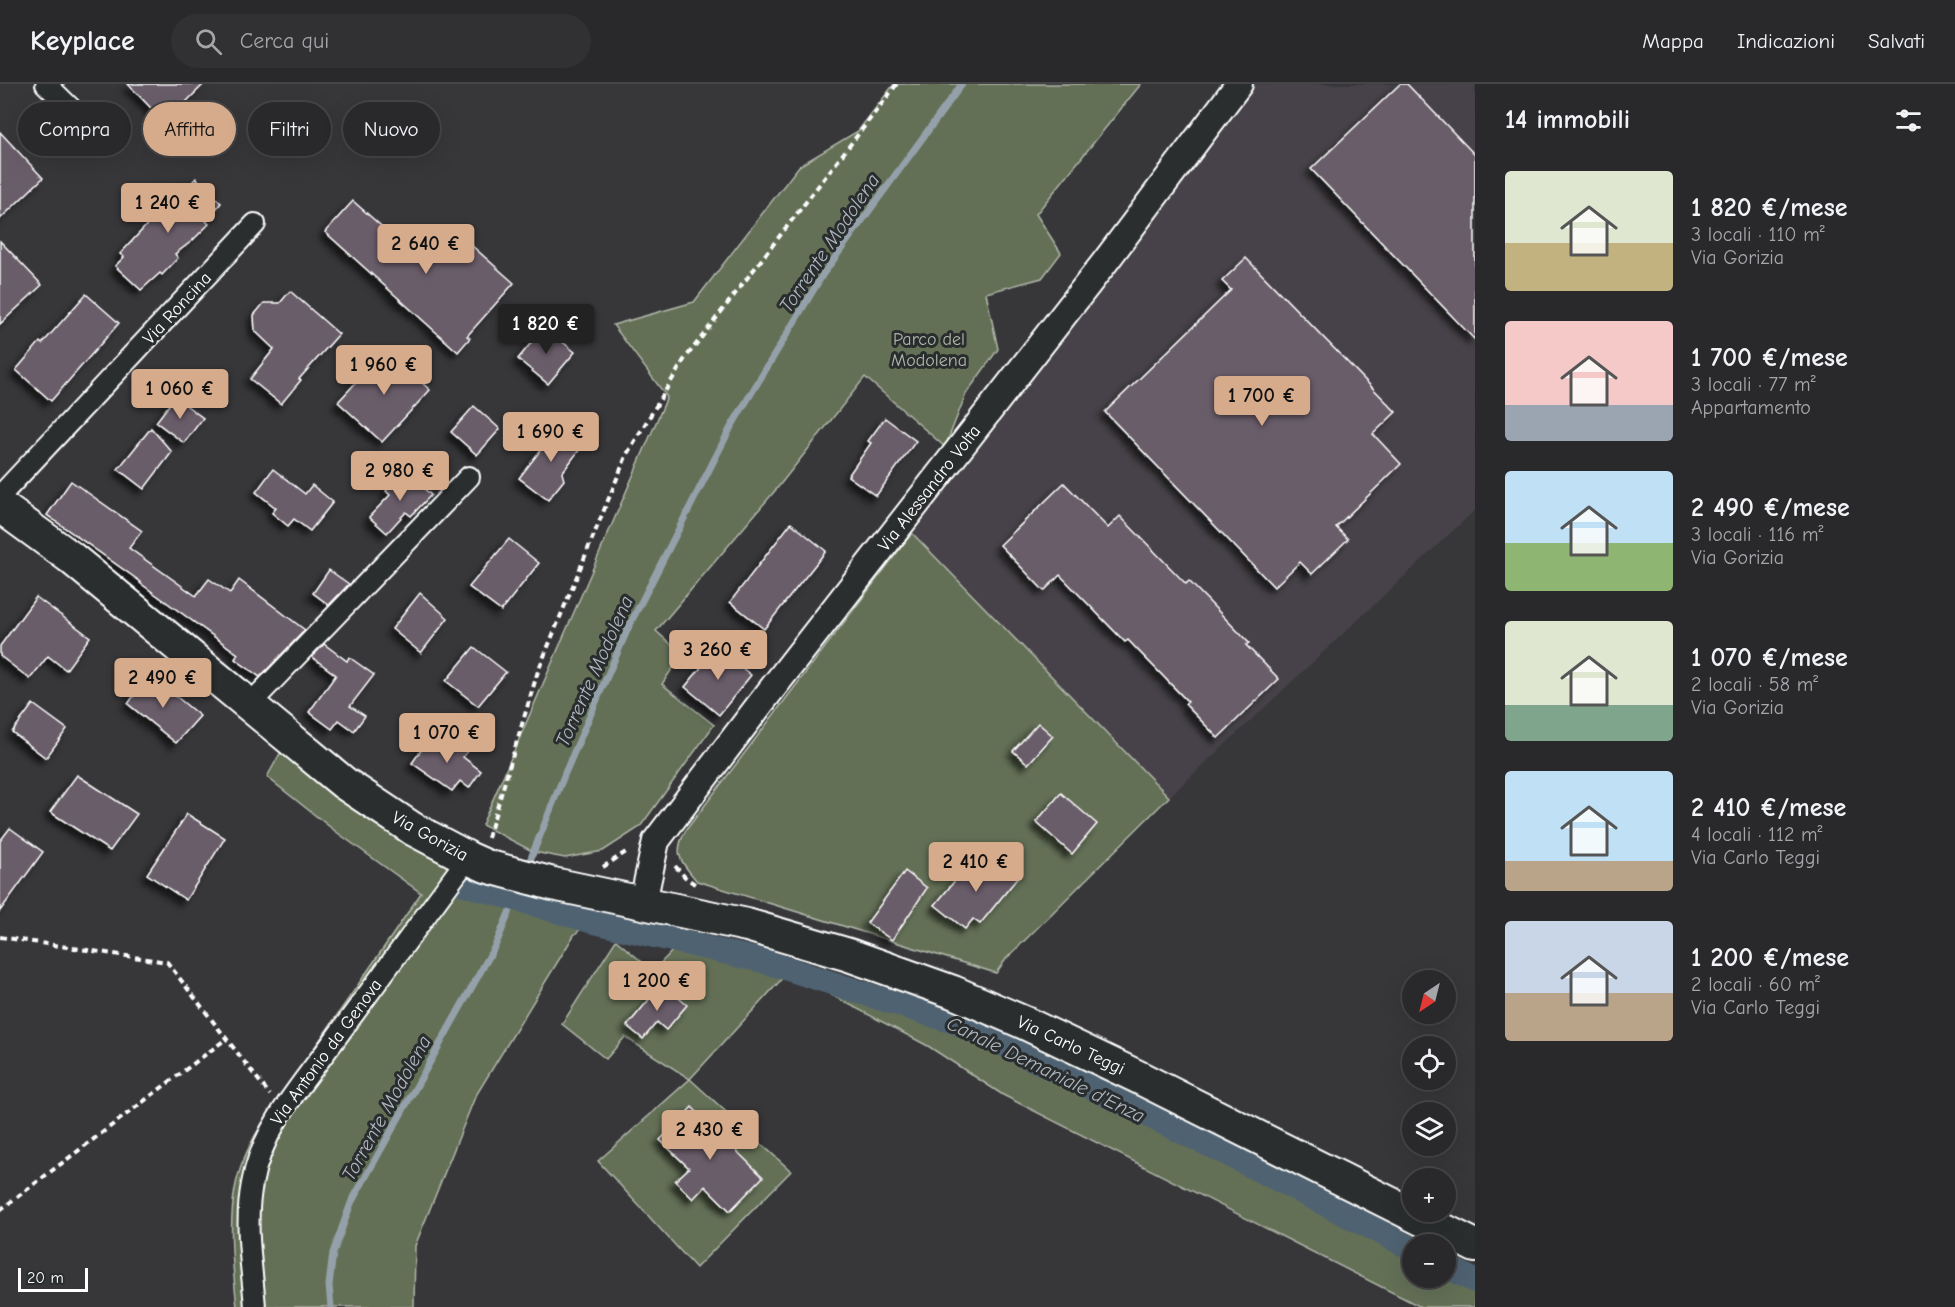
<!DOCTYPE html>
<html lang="it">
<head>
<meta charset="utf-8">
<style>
  body { margin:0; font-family:"Comic Neue",sans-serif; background:#313134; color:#f1f3f6; height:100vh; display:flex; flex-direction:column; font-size:22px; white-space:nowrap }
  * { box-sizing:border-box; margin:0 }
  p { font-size:20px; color:#a5a6a9 }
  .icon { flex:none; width:33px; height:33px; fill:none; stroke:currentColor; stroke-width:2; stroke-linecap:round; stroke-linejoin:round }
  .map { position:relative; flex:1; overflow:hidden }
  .sheet { display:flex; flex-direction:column; background:#29292c; width:480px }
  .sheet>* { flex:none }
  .guide { position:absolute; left:18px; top:18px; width:570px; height:54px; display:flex; gap:12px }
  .needle { width:39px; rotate:215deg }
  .fabs { position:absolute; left:1402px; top:886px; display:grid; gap:12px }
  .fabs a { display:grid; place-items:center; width:54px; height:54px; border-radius:50%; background:#29292c; box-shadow:0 6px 24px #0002,0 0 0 2px #454548; font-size:30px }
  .scale { position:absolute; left:18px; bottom:15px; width:70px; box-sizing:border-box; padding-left:6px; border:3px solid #fff; border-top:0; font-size:16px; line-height:21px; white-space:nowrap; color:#fff; -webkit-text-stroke:4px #2a2d2e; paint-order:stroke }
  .price { position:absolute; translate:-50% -51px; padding:0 14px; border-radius:6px; background:#d6ab8b; color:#111; font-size:20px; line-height:39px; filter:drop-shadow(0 2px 3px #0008) }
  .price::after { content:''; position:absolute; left:50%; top:36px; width:18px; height:14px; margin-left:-9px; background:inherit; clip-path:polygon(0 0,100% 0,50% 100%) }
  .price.selected { background:#222; color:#fff }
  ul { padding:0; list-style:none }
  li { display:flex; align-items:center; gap:18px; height:150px; padding:0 30px }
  li span { display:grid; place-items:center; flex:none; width:168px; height:120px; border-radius:6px; color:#555 }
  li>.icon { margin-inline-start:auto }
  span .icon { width:72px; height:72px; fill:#fffc; stroke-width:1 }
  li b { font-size:26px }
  h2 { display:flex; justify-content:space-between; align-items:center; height:72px; padding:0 30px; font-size:26px }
  .pill { padding:0 21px; border-radius:27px; background:#29292c; box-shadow:0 6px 24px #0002,0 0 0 2px #454548; font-size:21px; line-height:54px }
  .pill.selected { background:#d6ab8b; color:#111 }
  header { display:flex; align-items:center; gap:36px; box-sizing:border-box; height:84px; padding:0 30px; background:#29292c; border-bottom:2px solid #454548 }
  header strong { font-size:28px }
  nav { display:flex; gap:33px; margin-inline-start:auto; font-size:21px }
  .search { width:420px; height:54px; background:#313134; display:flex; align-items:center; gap:15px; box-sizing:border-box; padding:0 21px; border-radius:33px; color:#a5a6a9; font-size:22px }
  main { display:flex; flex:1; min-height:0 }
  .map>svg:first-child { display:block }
  .built { fill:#464248 }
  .green { fill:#636f56; stroke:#b1b7aa; stroke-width:1.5 }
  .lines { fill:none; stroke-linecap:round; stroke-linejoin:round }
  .stream { stroke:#95a1aa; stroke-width:7 }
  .canal { stroke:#4f6272; stroke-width:24 }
  .building { fill:#6a5d6a; stroke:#fff; stroke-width:1.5; filter:url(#shadow) }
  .minor-casing { stroke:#fff; stroke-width:24 }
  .tertiary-casing { stroke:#fff; stroke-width:30 }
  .primary-casing { stroke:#fff; stroke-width:36 }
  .path { stroke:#fff; stroke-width:4; stroke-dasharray:6 4.5; stroke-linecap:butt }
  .minor { stroke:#2a2d2e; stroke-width:20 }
  .tertiary { stroke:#2a2d2e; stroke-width:26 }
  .primary { stroke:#2a2d2e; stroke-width:32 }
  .labels { text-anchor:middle; stroke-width:6; stroke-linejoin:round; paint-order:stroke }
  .street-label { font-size:18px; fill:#fff; stroke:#2a2d2e }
  .park-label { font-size:18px; fill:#b1b7aa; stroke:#2a2d2e }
  .water-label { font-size:20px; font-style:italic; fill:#b0b8c0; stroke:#2a2d2e }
</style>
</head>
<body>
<header>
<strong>Keyplace</strong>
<div class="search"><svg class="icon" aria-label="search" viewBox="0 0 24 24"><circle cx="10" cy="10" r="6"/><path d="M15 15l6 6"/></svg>Cerca qui</div>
<nav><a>Mappa</a><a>Indicazioni</a><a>Salvati</a></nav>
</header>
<main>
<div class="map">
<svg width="1475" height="1223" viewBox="0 0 1475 1223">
  <defs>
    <filter id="shadow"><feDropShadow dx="-5.5" dy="5.5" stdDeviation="3" flood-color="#0009"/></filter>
  </defs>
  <rect width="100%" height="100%" fill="#37373a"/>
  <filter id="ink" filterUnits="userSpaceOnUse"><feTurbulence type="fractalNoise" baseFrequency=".0167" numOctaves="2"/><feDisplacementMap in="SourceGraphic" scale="12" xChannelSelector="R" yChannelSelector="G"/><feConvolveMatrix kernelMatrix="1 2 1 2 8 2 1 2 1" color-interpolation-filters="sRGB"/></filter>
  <g filter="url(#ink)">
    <path class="built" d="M 1233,0 L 1475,0 L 1475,426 L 1169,713 L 902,438 Z"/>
    <g class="green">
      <path d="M 894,0 L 1141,0 L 1036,130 L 1061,169 L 1042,194 L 986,209 L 998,265 L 966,310 L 945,363 L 865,293 L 779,402 L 656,547 L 682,570 L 662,600 L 714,641 L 640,743 L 603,767 L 565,774 L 534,768 L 482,741 L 667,313 L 613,241 L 694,218 L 799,82 L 858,47 Z"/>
      <path d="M 912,449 L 1169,713 L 1006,875 L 996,889 L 697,797 C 681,778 672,770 686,746 Z"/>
      <path d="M 282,666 L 592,823 L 1029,959 L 1426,1161 L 1413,1161 L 1413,1194 L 1446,1194 L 1446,1171 L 1475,1186 L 1475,1223 L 1421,1223 L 1003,1011 L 928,962 L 786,887 L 780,897 L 690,995 L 791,1087 L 696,1184 L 598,1077 L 690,995 L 625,953 L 606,975 L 562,940 L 616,856 L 653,887 L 679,860 L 590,837 L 574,851 L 475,1013 L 415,1162 L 414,1223 L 237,1223 C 233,1184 228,1144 235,1105 C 244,1054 286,1005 315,963 C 350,912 386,861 421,809 L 335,747 L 267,693 Z"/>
    </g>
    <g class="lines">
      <g class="stream">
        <path d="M 527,784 L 565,689 L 629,542 L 731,343 L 823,190 L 962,0"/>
        <path d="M 331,1223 L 329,1201 L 333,1169 L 351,1119 L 496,860 L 521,800"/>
      </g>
      <g class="canal">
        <path d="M 464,800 L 590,837 L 763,877 L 960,940 L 1227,1070 L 1413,1165"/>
        <path d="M 1446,1182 L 1475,1197"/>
      </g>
    </g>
    <g class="building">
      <path d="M 128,0 L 204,0 L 183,21 L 186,24 L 168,42 Z"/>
      <path d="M 1400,0 L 1407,0 L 1475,71 L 1475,256 L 1311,85 Z"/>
      <path d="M 0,48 L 43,94 L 0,135 Z"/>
      <path d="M 196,94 L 221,119 L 206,137 L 209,140 L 192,157 L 175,170 L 178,174 L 162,191 L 160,189 L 141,206 L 115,182 L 124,173 L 120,170 L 183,102 L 186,105 Z"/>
      <path d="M 353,117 L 423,179 L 453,145 L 514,199 L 467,252 L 470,254 L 458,268 L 325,148 Z"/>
      <path d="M 0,157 L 42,201 L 0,240 Z"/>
      <path d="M 1246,174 L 1396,328 L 1373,350 L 1401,380 L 1336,443 L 1348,455 L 1312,490 L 1300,478 L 1274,503 L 1105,328 L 1231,206 L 1222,197 Z"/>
      <path d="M 290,207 L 339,250 L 299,295 L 301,296 L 281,320 L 250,295 L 274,265 L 255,247 L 254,231 L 264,219 L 280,219 Z"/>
      <path d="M 86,210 L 119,239 L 51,317 L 16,286 L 40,258 L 42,260 Z"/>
      <path d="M 544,243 L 575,268 L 548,300 L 518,275 Z"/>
      <path d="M 386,266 L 430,306 L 382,358 L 338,318 Z"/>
      <path d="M 175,313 L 203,334 L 184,359 L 156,338 Z"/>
      <path d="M 474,322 L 500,345 L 477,371 L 451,348 Z"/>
      <path d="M 885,334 L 916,357 L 876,412 L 848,392 L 871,359 L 868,357 Z"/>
      <path d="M 559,342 L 583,361 L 562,389 L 564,396 L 548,416 L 519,394 Z"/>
      <path d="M 151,344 L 172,368 L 144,405 L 118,385 Z"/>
      <path d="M 273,385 L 305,410 L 312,401 L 333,418 L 310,447 L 294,435 L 288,442 L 272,429 L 276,424 L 256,408 Z"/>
      <path d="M 405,387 L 431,411 L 411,432 L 406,428 L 387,449 L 369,433 L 390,411 L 386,407 Z"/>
      <path d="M 71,397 L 142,447 L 129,464 L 196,512 L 209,495 L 230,509 L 239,496 L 305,546 L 260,593 L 235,575 L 238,570 L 140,499 L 141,498 L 47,431 Z"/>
      <path d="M 1064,399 L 1108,444 L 1120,432 L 1186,500 L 1189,497 L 1249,559 L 1246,561 L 1279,595 L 1218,654 L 1185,620 L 1188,618 L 1128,556 L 1125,558 L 1060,491 L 1044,507 L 1000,461 Z"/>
      <path d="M 791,439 L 826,467 L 764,545 L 730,518 Z"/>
      <path d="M 509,455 L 539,479 L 501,527 L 469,503 Z"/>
      <path d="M 329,486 L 349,500 L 329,521 L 313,509 Z"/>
      <path d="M 420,509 L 448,534 L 421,569 L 392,545 Z"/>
      <path d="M 36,513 L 90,553 L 66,586 L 48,572 L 30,595 L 0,572 L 0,562 Z"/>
      <path d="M 324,560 L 347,577 L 349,573 L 374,591 L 350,622 L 365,632 L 354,647 L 339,636 L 332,645 L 309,628 L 336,591 L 312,573 Z"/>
      <path d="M 474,563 L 506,588 L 478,622 L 446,597 Z"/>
      <path d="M 717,564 L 751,591 L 719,631 L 685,603 Z"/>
      <path d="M 149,590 L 200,632 L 176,659 L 128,620 Z"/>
      <path d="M 33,620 L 67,645 L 46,674 L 12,648 Z"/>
      <path d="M 1038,639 L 1053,652 L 1028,680 L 1013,667 Z"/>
      <path d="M 444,651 L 467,668 L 463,673 L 481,687 L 469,704 L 460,697 L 452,707 L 412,679 L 429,655 L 437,660 Z"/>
      <path d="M 77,691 L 137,730 L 110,767 L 50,728 Z"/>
      <path d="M 1061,709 L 1097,740 L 1072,770 L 1036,738 Z"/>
      <path d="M 187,730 L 225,754 L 186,816 L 147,790 Z"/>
      <path d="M 10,744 L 43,768 L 0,827 L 0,757 Z"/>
      <path d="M 971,777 L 989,791 L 1000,777 L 1019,792 L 980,840 L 973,835 L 965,845 L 935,821 Z"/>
      <path d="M 905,787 L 927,804 L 892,856 L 867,839 Z"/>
      <path d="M 662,900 L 687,921 L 666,946 L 657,938 L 643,955 L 627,942 Z"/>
      <path d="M 692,1023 L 763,1093 L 730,1127 L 705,1102 L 693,1115 L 675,1097 L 689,1084 L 660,1056 Z"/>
    </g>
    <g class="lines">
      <g class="minor-casing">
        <g id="minor">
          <path d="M 46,0 L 93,46 L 100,38"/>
          <path d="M 0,412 L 255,140"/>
          <path d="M 250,620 L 469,393"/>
          <path d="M 255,1223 C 252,1182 244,1141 252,1100 C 262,1042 305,997 338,951 C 381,892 425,833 468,774"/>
        </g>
      </g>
      <g class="tertiary-casing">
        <path id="tertiary" d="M 643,818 L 656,757 L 761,619 L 1105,178 L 1239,0"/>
      </g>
      <g class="primary-casing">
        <path id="primary" d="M 0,422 L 70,473 L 344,699 L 413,745 L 468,774 L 486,782 L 553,800 L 747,841 L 849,871 L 953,908 L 1025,939 L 1136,992 L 1475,1162"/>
      </g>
      <g class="path">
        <path d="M 488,754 L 538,587 L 627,370 L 684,276 L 897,0"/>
        <path d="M 675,782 L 685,793 L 696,801"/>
        <path d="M 603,783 L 629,766"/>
        <path d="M 0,853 L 167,878 L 270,1011"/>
        <path d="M 0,1126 L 226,955"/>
      </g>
      <use href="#minor" class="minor"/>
      <use href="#tertiary" class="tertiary"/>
      <use href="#primary" class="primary"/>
    </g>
  </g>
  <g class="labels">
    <g class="street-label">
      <text transform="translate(177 224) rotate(-47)" y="6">Via Roncina</text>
      <text transform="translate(929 404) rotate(-52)" y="6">Via Alessandro Volta</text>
      <text transform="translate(430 752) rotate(29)" y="6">Via Gorizia</text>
      <text transform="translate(1071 961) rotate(25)" y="6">Via Carlo Teggi</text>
      <text transform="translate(326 968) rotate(-54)" y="6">Via Antonio da Genova</text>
    </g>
    <g class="park-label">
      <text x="929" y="261">Parco del<tspan x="929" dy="21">Modolena</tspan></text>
    </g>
    <g class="water-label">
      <text transform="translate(829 159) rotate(-56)" y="7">Torrente Modolena</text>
      <text transform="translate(594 587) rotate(-66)" y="7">Torrente Modolena</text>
      <text transform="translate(1046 985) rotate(26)" y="7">Canale Demaniale d'Enza</text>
      <text transform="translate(386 1024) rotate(-61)" y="7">Torrente Modolena</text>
    </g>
  </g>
</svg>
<div class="fabs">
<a><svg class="needle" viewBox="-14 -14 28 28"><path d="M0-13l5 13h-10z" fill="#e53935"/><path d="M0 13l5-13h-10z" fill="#a5a6a9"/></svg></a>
<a><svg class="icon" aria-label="locate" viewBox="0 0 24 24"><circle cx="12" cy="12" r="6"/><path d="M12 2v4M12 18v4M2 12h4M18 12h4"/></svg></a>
<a><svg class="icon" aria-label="layers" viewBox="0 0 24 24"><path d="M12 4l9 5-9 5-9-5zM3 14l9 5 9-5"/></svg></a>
<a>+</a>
<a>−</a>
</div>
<div class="scale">20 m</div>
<b class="price" style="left:168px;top:150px">1 240 €</b>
<b class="price" style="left:426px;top:191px">2 640 €</b>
<b class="price selected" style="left:546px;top:271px">1 820 €</b>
<b class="price" style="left:384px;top:312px">1 960 €</b>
<b class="price" style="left:180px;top:336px">1 060 €</b>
<b class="price" style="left:1262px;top:343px">1 700 €</b>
<b class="price" style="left:551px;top:379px">1 690 €</b>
<b class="price" style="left:400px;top:418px">2 980 €</b>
<b class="price" style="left:718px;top:597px">3 260 €</b>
<b class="price" style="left:163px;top:625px">2 490 €</b>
<b class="price" style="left:447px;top:680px">1 070 €</b>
<b class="price" style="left:976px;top:809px">2 410 €</b>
<b class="price" style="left:657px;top:928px">1 200 €</b>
<b class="price" style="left:710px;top:1077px">2 430 €</b>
<div class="guide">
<a class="pill">Compra</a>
<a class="pill selected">Affitta</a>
<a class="pill">Filtri</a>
<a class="pill">Nuovo</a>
</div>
</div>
<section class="sheet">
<h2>14 immobili<svg class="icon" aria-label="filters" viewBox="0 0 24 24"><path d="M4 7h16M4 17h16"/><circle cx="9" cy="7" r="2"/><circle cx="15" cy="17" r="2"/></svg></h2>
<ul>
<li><span style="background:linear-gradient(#dfe7d0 60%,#c2b280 0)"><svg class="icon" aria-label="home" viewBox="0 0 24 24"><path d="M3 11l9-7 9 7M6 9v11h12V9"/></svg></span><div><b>1 820 €/mese</b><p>3 locali · 110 m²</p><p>Via Gorizia</p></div></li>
<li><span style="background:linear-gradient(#f6c9c9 70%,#9aa5b1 0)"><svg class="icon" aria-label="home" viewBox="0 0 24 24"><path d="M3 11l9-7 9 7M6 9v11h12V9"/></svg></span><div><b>1 700 €/mese</b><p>3 locali · 77 m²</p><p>Appartamento</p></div></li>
<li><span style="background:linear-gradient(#bfe0f5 60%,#8fb573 0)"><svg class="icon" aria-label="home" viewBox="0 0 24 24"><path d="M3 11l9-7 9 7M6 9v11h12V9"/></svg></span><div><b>2 490 €/mese</b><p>3 locali · 116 m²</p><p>Via Gorizia</p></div></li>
<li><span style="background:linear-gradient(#dfe7d0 70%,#7fa58c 0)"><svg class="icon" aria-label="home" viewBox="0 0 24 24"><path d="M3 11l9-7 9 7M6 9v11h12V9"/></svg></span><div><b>1 070 €/mese</b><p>2 locali · 58 m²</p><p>Via Gorizia</p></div></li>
<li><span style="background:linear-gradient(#bfe0f5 75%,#b9a48a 0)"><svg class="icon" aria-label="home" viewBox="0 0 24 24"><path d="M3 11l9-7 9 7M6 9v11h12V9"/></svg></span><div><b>2 410 €/mese</b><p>4 locali · 112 m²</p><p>Via Carlo Teggi</p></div></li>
<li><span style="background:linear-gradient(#c9d6e8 60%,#b9a48a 0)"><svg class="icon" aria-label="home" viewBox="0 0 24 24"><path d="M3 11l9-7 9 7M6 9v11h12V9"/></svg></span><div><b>1 200 €/mese</b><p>2 locali · 60 m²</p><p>Via Carlo Teggi</p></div></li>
</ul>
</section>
</main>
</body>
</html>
